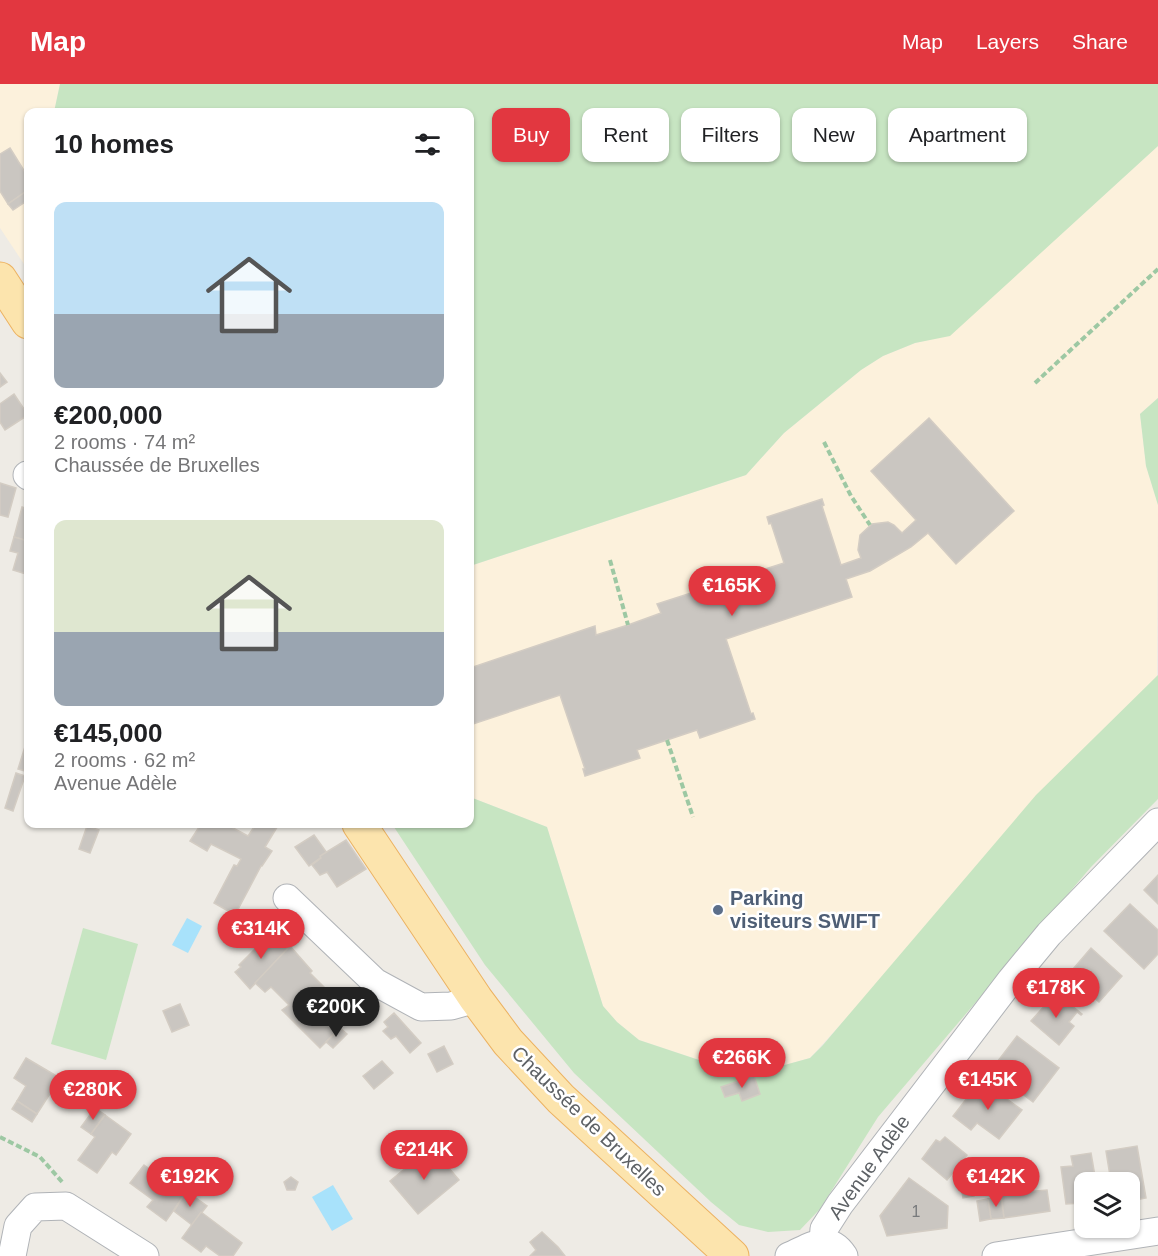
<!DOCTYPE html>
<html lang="en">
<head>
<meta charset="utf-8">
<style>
  body { margin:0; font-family:Arial,sans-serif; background:#f6f6f6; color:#202124; height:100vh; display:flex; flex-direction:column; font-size:22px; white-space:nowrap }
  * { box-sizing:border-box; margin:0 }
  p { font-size:20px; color:#757577 }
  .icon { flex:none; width:33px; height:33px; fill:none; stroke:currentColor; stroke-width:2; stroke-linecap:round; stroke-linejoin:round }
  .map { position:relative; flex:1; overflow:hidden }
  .drawer { position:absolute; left:24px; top:24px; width:450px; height:720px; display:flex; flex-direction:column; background:#fff; border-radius:12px; box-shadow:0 2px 4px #0004 }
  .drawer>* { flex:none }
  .guide { position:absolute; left:492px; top:24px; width:570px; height:54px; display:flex; gap:12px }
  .controls { position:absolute; left:1074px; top:1088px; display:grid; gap:12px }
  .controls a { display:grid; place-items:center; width:66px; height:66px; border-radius:12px; background:#fff; box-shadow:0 2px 4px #0004; font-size:30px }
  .price { position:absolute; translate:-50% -51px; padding:0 14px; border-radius:21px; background:#e23740; color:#fff; font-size:20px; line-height:39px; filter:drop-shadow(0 2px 3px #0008) }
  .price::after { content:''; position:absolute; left:50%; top:36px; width:18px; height:14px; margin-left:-9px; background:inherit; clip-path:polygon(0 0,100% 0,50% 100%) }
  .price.selected { background:#222; color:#fff }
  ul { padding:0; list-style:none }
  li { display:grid; align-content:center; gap:12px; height:318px; padding:0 30px }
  li span { display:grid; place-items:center; height:186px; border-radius:12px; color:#555 }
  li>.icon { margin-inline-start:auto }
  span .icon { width:108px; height:108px; fill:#fffc; stroke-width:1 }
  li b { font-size:26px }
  h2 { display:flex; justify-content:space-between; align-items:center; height:72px; padding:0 30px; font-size:26px }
  .chip { padding:0 21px; border-radius:12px; background:#fff; box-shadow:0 2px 4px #0004; font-size:21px; line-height:54px }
  .chip.selected { background:#e23740; color:#fff }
  header { display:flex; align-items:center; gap:36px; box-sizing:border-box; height:84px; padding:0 30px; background:#e23740; color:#fff }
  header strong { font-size:28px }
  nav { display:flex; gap:33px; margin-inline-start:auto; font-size:21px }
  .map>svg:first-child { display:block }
  .commercial { fill:#fcf1dc }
  .green { fill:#c7e5c2 }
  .water { fill:#a8e2fb }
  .building { fill:#cac6c1; stroke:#d3ccc3; stroke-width:1.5 }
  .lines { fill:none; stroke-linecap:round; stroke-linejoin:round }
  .minor-casing { stroke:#b0b3b7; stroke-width:29 }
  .major-casing { stroke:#ecb261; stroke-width:35 }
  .path { stroke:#9dc8a3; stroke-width:4; stroke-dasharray:6 3; stroke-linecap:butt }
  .minor { stroke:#fff; stroke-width:27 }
  .major { stroke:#fce4ad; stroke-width:33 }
  .service-dot { fill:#5c6f8a; stroke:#fff; stroke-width:2 }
  .labels { text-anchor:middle; stroke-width:5; stroke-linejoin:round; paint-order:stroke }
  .number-label { font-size:16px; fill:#787a7c }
  .service-label { font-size:20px; font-weight:bold; fill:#4e5e75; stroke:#fff; text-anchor:start }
  .street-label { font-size:20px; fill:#5d6165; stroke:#fff }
</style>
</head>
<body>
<header>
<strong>Map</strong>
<nav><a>Map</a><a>Layers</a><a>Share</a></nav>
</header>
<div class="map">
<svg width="1158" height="1172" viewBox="0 0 1158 1172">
  <rect width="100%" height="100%" fill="#eeebe5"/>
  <g class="commercial">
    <path d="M 0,0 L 60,0 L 54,28 L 28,28 L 28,159 L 24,180 L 0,144 Z"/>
    <path d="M 1158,62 L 1158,314 L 1140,330 L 1146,382 L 1158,421 L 1157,592 L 810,974 L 756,989 L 746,989 L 720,983 L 639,956 L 617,938 L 603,922 L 547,743 L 470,713 L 470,482 L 746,391 L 784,349 L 861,286 L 883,272 L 915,259 L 950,251 Z"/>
  </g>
  <g class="green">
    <path d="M 60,0 L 1158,0 L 1158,62 L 950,252 L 915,259 L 883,272 L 861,286 L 784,349 L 746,391 L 470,482 L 470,28 L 54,28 Z"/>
    <path d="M 1158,314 L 1158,421 L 1146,382 L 1140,330 Z"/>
    <path d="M 1158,591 L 1158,715 L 1091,783 L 878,1033 L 820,1125 L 800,1146 L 768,1148 L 739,1141 L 711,1118 L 574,989 L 485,881 L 392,740 L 470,740 L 470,713 L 547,743 L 603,922 L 617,938 L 639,956 L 720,983 L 746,989 L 756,989 L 810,974 L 823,961 L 1036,711 Z"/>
    <path d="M 83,844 L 138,860 L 106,976 L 51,960 Z"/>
  </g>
  <g class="water">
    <path d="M 187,834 L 202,842 L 188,869 L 172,861 Z"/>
    <path d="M 333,1101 L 353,1135 L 332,1147 L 312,1113 Z"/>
  </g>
  <g class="building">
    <path d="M 10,64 L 28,93 L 28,106 L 8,120 L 0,107 L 0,70 Z"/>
    <path d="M 28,106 L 28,116 L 13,126 L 8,120 Z"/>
    <path d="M 0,289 L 7,298 L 0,303 Z"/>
    <path d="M 14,310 L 28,331 L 5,346 L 0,338 L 0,320 Z"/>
    <path d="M 929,334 L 1014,427 L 956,480 L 928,449 L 911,463 L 870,487 L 846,495 L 852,513 L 726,555 L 751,630 L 753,629 L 755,635 L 700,654 L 697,646 L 637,666 L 640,674 L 585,692 L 583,685 L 585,685 L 560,611 L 470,641 L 470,584 L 592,543 L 595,542 L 596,551 L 628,541 L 661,529 L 657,520 L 784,479 L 771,439 L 769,440 L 767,433 L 822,415 L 824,421 L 822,422 L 841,481 L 861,474 L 858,466 L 860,451 L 872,440 L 888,438 L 894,441 L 902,449 L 916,436 L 871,387 Z"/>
    <path d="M 0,399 L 16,404 L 8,433 L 0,431 Z"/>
    <path d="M 22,423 L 28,425 L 28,457 L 14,453 Z"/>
    <path d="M 14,453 L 28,457 L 28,480 L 26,490 L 13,486 L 18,469 L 10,467 Z"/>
    <path d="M 28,653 L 28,676 L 25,687 L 18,685 Z"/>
    <path d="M 16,689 L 25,692 L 13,727 L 5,724 Z"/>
    <path d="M 201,740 L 235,740 L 233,744 L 248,752 L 254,743 L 252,740 L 279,740 L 265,763 L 272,767 L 262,782 L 261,782 L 235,831 L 214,819 L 234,781 L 237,782 L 241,775 L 211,760 L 207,767 L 190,757 Z"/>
    <path d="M 87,742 L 99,746 L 90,769 L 79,765 Z"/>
    <path d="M 314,751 L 327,769 L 309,782 L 295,763 Z"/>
    <path d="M 346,756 L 366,785 L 337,803 L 327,788 L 320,791 L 312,781 L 321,774 L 320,772 Z"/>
    <path d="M 1158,791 L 1158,820 L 1144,806 Z"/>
    <path d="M 1130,820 L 1158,846 L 1158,870 L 1144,885 L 1104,847 Z"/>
    <path d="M 271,849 L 288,864 L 250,905 L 235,888 L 241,883 L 239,881 Z"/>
    <path d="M 290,862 L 312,887 L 310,889 L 332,911 L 337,906 L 365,932 L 359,939 L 352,932 L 320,964 L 282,926 L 289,921 L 271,903 L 265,908 L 255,899 Z"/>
    <path d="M 1091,864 L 1122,892 L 1099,918 L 1068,891 Z"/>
    <path d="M 1056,909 L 1082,930 L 1081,931 L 1077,928 L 1069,938 L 1074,942 L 1059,961 L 1031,937 Z"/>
    <path d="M 180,920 L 189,941 L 172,948 L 163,927 Z"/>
    <path d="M 394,929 L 421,959 L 410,969 L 396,952 L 391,955 L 383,947 L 388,943 L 384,938 Z"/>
    <path d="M 340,944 L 347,950 L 333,964 L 326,958 Z"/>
    <path d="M 1017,952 L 1059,984 L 1033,1018 L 991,986 Z"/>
    <path d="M 444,962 L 453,980 L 437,988 L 428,970 Z"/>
    <path d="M 26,974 L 60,994 L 37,1030 L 17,1017 L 26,1002 L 14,994 Z"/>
    <path d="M 382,977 L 393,989 L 374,1005 L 363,992 Z"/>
    <path d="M 754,992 L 760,1010 L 742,1017 L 739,1009 L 725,1013 L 721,1003 Z"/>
    <path d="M 981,996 L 1022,1026 L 999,1055 L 977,1039 L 971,1046 L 953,1032 Z"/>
    <path d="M 17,1017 L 37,1030 L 32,1038 L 12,1025 Z"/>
    <path d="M 95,1024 L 105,1031 L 91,1050 L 81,1043 Z"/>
    <path d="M 105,1031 L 131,1050 L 116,1071 L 112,1068 L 97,1089 L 78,1076 L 95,1053 L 91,1050 Z"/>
    <path d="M 945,1053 L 967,1071 L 947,1096 L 922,1075 L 936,1056 L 940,1058 Z"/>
    <path d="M 1137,1062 L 1146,1114 L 1130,1117 L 1130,1098 L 1111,1098 L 1106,1067 Z"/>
    <path d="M 431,1063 L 459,1096 L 418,1130 L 390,1097 Z"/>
    <path d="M 1091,1069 L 1096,1098 L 1084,1098 L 1084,1123 L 1084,1119 L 1066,1120 L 1061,1083 L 1073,1082 L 1071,1072 Z"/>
    <path d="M 144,1081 L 185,1110 L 166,1137 L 147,1123 L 153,1116 L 130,1099 Z"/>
    <path d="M 291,1093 L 298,1098 L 295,1106 L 287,1106 L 284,1098 Z"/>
    <path d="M 909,1094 L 948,1122 L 947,1144 L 887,1152 L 880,1132 Z"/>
    <path d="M 972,1105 L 974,1112 L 963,1114 L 962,1108 Z"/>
    <path d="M 1023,1105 L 1024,1108 L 1047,1106 L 1050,1127 L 1004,1134 L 1001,1108 Z"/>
    <path d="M 186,1107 L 207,1122 L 192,1141 L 174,1127 Z"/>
    <path d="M 1001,1114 L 1004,1134 L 991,1135 L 988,1115 Z"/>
    <path d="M 988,1115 L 991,1135 L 980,1137 L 977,1117 Z"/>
    <path d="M 201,1128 L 242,1159 L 233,1172 L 220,1172 L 206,1162 L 201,1168 L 182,1154 Z"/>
    <path d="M 542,1148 L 558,1163 L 565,1172 L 530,1172 L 536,1166 L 530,1158 Z"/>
  </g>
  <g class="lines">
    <g class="minor-casing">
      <g id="minor">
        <path d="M 27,391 L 28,392"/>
        <path d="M 287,814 L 375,898 L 421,923 L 451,922 L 476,915"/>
        <path d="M 823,1158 L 824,1145 L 840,1120 L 1011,896 L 1049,850 L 1158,738"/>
        <path d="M 12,1172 L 18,1142 L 35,1123 L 66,1122 L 145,1172"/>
        <path d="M 789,1172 C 809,1164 828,1147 844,1172"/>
        <path d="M 996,1172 L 1158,1147"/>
      </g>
    </g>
    <g class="major-casing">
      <g id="major">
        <path d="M 0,195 L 28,238"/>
        <path d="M 359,740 L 476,915 L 508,958 L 561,1015 L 732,1172"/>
      </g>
    </g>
    <g class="path">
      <path d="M 1035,299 L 1158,185"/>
      <path d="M 824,358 L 851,412 L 870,441"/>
      <path d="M 610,476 L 628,541"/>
      <path d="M 667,656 L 693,733"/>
      <path d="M 0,1053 L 40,1073 L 63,1099"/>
    </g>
    <use href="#minor" class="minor"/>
    <use href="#major" class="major"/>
  </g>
  <circle class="service-dot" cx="718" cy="826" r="6"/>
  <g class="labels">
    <g class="number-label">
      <text x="916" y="1133">1</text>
    </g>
    <g class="service-label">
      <text x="730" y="821">Parking<tspan x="730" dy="23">visiteurs SWIFT</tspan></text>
    </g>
    <g class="street-label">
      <text transform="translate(589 1037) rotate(44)" y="7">Chaussée de Bruxelles</text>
      <text transform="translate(869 1083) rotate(-54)" y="7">Avenue Adèle</text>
    </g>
  </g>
</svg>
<div class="controls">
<a><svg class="icon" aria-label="layers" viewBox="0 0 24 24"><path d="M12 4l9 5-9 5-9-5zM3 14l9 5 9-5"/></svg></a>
</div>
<b class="price" style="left:732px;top:533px">€165K</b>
<b class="price" style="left:261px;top:876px">€314K</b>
<b class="price" style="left:1056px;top:935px">€178K</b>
<b class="price selected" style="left:336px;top:954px">€200K</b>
<b class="price" style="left:742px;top:1005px">€266K</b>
<b class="price" style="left:988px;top:1027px">€145K</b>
<b class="price" style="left:93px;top:1037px">€280K</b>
<b class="price" style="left:424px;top:1097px">€214K</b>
<b class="price" style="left:190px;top:1124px">€192K</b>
<b class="price" style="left:996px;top:1124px">€142K</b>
<div class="guide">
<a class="chip selected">Buy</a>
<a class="chip">Rent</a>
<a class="chip">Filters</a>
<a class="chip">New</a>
<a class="chip">Apartment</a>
</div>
<section class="drawer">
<h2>10 homes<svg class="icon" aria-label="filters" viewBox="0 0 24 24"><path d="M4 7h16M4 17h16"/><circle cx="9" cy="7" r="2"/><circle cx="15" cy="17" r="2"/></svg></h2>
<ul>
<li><span style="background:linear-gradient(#bfe0f5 60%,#9aa5b1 0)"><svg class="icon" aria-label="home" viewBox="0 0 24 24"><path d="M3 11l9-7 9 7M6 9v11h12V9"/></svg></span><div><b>€200,000</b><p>2 rooms · 74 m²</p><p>Chaussée de Bruxelles</p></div></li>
<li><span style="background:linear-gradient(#dfe7d0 60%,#9aa5b1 0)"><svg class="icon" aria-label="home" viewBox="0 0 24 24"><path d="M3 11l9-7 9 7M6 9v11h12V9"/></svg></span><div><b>€145,000</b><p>2 rooms · 62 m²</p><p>Avenue Adèle</p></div></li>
</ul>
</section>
</div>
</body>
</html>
